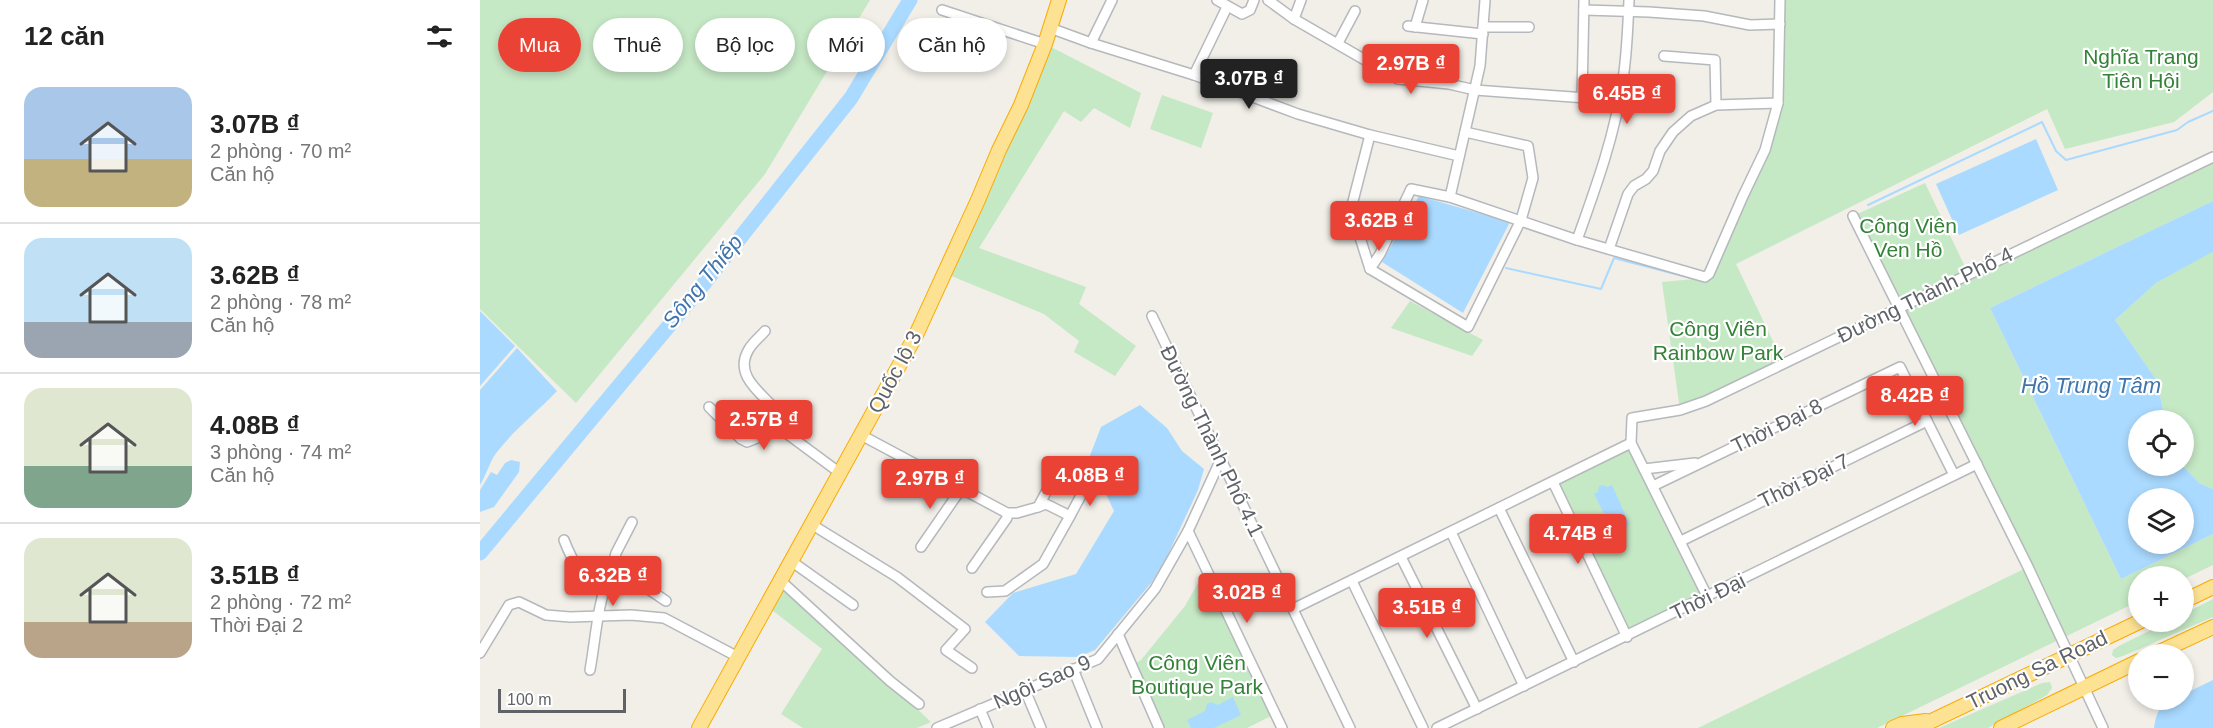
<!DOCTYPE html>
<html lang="vi">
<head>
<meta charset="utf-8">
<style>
  body { margin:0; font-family:Arial,sans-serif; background:#f2f2f2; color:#222; height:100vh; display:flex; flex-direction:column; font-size:22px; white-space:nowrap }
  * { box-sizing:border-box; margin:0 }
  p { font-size:20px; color:#767676 }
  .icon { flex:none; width:33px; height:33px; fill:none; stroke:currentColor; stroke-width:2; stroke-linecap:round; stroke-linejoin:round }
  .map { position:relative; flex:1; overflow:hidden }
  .drawer { display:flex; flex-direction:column; background:#fff; width:480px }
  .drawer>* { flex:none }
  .guide { position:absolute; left:18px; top:18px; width:570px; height:54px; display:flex; gap:12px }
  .tools { position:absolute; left:1648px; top:410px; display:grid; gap:12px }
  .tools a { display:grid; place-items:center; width:66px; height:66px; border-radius:50%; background:#fff; box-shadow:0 3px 9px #0003; font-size:30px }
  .scale { position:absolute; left:18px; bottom:15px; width:128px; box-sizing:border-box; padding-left:6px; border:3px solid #5f6368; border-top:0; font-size:16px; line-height:21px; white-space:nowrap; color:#5f6368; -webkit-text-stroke:4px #fff; paint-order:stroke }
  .price { position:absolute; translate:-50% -51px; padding:0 14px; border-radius:6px; background:#ea4335; color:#fff; font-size:20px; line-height:39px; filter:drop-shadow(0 2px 3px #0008) }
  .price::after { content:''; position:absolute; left:50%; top:36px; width:18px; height:14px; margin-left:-9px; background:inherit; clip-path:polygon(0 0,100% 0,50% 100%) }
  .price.active { background:#222; color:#fff }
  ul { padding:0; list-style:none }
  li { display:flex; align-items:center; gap:18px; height:150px; padding:0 24px }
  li+li { border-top:2px solid #e0e0e0 }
  li span { display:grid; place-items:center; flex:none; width:168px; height:120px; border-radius:18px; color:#555 }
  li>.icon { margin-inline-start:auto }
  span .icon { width:72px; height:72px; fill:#fffc; stroke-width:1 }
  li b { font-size:26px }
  h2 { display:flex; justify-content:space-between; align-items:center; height:72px; padding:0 24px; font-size:26px }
  .tag { padding:0 21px; border-radius:27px; background:#fff; box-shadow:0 3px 9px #0003; font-size:21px; line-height:54px }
  .tag.active { background:#ea4335; color:#fff }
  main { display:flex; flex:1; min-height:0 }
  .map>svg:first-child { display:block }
  .green { fill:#c5e8c5 }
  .water { fill:#aadaff; fill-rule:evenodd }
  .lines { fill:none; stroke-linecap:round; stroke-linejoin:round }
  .stream { stroke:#aadaff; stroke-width:2 }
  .river { stroke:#aadaff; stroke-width:15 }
  .minor-casing { stroke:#b5b8bc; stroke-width:12 }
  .highway-casing { stroke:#f9ab00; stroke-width:16 }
  .minor { stroke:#fff; stroke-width:9 }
  .highway { stroke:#fde293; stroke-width:14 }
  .labels { text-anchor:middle; stroke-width:4.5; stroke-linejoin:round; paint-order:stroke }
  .park-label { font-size:21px; fill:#348238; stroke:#fff }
  .street-label { font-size:21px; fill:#5f6368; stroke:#fff }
  .water-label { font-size:22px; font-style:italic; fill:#4174aa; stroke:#fff }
</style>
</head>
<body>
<main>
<section class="drawer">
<h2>12 căn<svg class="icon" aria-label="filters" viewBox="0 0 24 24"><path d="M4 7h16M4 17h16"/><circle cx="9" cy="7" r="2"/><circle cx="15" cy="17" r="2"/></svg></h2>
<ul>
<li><span style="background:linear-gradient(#a9c7e8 60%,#c2b280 0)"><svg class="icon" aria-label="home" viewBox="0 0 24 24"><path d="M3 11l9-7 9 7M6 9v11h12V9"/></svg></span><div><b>3.07B ₫</b><p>2 phòng · 70 m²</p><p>Căn hộ</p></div></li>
<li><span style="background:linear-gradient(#bfe0f5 70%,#9aa5b1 0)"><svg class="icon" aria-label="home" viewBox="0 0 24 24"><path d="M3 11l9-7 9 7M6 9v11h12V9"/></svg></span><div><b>3.62B ₫</b><p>2 phòng · 78 m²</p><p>Căn hộ</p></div></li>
<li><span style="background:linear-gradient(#dfe7d0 65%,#7fa58c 0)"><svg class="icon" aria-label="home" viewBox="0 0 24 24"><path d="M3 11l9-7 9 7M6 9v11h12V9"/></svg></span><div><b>4.08B ₫</b><p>3 phòng · 74 m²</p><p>Căn hộ</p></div></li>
<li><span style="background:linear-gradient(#dfe7d0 70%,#b9a48a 0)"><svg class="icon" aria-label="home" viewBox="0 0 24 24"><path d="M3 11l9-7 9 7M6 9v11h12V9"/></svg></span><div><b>3.51B ₫</b><p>2 phòng · 72 m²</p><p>Thời Đại 2</p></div></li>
</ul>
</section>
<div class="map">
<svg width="1733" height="728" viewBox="0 0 1733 728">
  <rect width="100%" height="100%" fill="#f1efe8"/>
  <g class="green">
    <path d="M 0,0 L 390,0 L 285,174 L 96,403 L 0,309 Z"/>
    <path d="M 1299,0 L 1733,0 L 1733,92 L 1694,122 L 1585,149 L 1567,109 L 1256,264 L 1304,364 L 1200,410 L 1182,282 L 1226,278 L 1285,150 L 1298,103 Z"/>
    <path d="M 565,44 L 661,93 L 650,128 L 614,108 L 601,122 L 584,111 L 499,248 L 606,287 L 599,304 L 656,346 L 635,376 L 594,352 L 599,341 L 564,314 L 464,273 Z"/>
    <path d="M 682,95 L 733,113 L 721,148 L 670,129 Z"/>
    <path d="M 1733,157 L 1733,201 L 1510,308 L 1641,579 L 1733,534 L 1733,565 L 1704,579 L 1704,576 L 1659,576 L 1659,601 L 1397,728 L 1218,728 L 1548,567 L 1373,216 L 1445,183 L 1488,273 Z"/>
    <path d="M 1732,251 L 1733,253 L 1733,489 L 1719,483 L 1702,465 L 1704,465 L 1704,420 L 1685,420 L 1677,381 L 1635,320 L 1676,283 Z"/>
    <path d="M 930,301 L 1003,340 L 992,356 L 911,328 Z"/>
    <path d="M 1151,443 L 1228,598 L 1147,637 L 1073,482 Z"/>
    <path d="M 726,569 L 795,714 L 767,728 L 679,728 L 653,665 L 661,660 L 705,606 Z"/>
    <path d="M 301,581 L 451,722 L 437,728 L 323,728 L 301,714 L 342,649 L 287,606 Z"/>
    <path d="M 1733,599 L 1733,617 L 1643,656 L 1636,658 L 1632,655 L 1633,650 L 1639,646 L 1689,621 L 1704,621 L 1704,614 Z"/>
    <path d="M 1570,682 L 1572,688 L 1567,695 L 1508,728 L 1459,728 L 1562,683 Z"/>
  </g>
  <g class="water">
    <path d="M 1556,139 L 1578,190 L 1479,235 L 1456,184 Z"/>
    <path d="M 939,196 L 1030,222 L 983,313 L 902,262 Z"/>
    <path d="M 1733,201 L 1733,253 L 1732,252 L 1676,283 L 1635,320 L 1677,381 L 1685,420 L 1659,420 L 1659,465 L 1702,465 L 1719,483 L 1733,489 L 1733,534 L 1641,579 L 1510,308 ZM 1659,498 L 1704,498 L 1704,543 L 1659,543 Z"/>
    <path d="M 0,311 L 35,346 L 0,386 Z"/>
    <path d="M 37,348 L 77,391 C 58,411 34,430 17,452 C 9,462 7,474 0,485 L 0,390 Z"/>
    <path d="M 660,405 L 687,428 L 702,451 L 724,469 L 718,490 L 684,563 L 671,583 L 615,650 L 598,657 L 539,656 L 505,622 L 533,593 L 596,574 L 634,511 L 609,458 L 621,427 Z"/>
    <path d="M 31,460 L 40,462 L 39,472 L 14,507 L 0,512 L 0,490 L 11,472 L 17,475 L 25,463 Z"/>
    <path d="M 1122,485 L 1127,487 L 1132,485 L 1149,523 L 1144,532 L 1137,533 L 1135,529 L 1132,530 L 1114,494 L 1118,492 L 1119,486 Z"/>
    <path d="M 1733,680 L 1733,728 L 1674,728 C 1677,708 1683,699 1704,699 L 1704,694 Z"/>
    <path d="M 753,697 L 761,715 L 734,728 L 711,728 L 707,720 L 725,711 L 727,704 L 731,702 L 738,705 Z"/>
  </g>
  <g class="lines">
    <g class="stream">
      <path d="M 1388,205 L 1562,122 L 1576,151 L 1586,160 L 1697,130 L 1708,122 L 1733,111"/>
      <path d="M 1026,268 L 1121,289 L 1134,258 L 1226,282"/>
    </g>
    <path class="river" d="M 0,553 L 222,286 L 371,98 L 430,0"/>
    <g class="minor-casing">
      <g id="minor">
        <path d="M 737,0 L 762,14 L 770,10 L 774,0"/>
        <path d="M 788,0 L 814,19 L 918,79 L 969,84 L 995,90 L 1106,98"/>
        <path d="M 462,10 L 565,44"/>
        <path d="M 1104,10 L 1169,12 L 1224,16 L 1270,25 L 1300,24"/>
        <path d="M 814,19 L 821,0"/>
        <path d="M 928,26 L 1003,34"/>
        <path d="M 935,27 L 943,0"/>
        <path d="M 1003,27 L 1049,27"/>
        <path d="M 570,28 L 611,43 L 714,75 L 818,114 L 890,135 L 979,156"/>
        <path d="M 611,43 L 632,0"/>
        <path d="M 858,43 L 875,11"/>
        <path d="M 1184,56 L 1235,60 L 1236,105"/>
        <path d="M 714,75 L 747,7"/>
        <path d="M 1102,97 L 1104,0"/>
        <path d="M 890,135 L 871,209 L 890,269 L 988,327 L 1041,220 L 1053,178 L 1048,146 L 985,132"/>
        <path d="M 970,197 L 1097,240 L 1225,277 L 1229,274 L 1263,196 L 1285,150 L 1298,103"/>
        <path d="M 1373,216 L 1548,567 L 1623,728"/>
        <path d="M 1097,240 C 1116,187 1135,135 1143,79 C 1147,53 1148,26 1149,0"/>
        <path d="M 1129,249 L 1148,194 L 1154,186 L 1166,179 L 1173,171 L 1180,151 L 1193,132 L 1211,116 L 1236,105 L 1298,103 L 1300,0"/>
        <path d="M 890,269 L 900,254 L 931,189 L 970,197 L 1000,66 L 1005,0"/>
        <path d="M 672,316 L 870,728"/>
        <path d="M 285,331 C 280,337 273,342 269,349 C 251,378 288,397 301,416 C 305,421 305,427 306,433"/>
        <path d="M 229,407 L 261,439 L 267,442 L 292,432 L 306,433 L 360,473"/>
        <path d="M 381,435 L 527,513 L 537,513 L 558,507 L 573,479"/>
        <path d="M 1164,469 L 1215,463"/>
        <path d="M 1073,482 L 1147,637"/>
        <path d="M 1173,486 L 1420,367 L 1474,475"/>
        <path d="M 1019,508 L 1094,662"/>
        <path d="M 590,516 L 606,486"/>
        <path d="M 331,524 L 417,577 L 485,629 L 466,650 L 492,668"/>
        <path d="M 708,531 L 802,728"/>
        <path d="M 971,532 L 1044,686"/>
        <path d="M 84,540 C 94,566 102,575 123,592"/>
        <path d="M 1201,541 L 1447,421"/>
        <path d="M 441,547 L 481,489"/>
        <path d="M 921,557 L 997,709"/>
        <path d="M 311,561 L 373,605"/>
        <path d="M 492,568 L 527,518 L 527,513"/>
        <path d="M 131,571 L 136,553 L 152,522"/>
        <path d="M 301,581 L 410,681 L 439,704"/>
        <path d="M 872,581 L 943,728"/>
        <path d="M 507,592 L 525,591 L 563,564 L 590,516 L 566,504 L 558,507"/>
        <path d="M 1228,598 L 1151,443 L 1152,418 L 1200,410 L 1226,401 L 1733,157"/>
        <path d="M 813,609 L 1151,443"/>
        <path d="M 638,634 L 679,728"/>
        <path d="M 0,653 L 29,605 L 39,602 L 66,615 L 90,617 L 151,615 L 184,618 L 258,657"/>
        <path d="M 593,669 L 617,728"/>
        <path d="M 110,670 C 116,637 117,603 131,571 L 158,582 L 186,601"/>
        <path d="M 545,690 L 561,728"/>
        <path d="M 500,709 L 508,728"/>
        <path d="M 457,728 L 618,659 L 675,589 L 708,531 L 741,459"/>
        <path d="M 957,728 L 1497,464"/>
      </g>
    </g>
    <g class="highway-casing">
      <g id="highway">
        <path d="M 1704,601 L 1733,587"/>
        <path d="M 1675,654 L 1733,627"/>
        <path d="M 219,728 L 436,335 L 498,200 L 519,150 L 541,105 L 565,44 L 579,0"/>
        <path d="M 1413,728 L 1422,724 L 1446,721"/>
        <path d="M 1437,728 L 1661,621"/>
        <path d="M 1521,728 L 1659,661"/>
      </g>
    </g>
    <use href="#minor" class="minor"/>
    <use href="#highway" class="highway"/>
  </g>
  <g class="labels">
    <g class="park-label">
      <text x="1661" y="64">Nghĩa Trang<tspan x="1661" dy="24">Tiên Hội</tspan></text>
      <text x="1428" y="233">Công Viên<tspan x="1428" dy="24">Ven Hồ</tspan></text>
      <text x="1238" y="336">Công Viên<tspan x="1238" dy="24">Rainbow Park</tspan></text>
      <text x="717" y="670">Công Viên<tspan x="717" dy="24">Boutique Park</tspan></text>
    </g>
    <g class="street-label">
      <text transform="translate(1445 295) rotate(-26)" y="7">Đường Thành Phố 4</text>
      <text transform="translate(415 372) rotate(-62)" y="7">Quốc lộ 3</text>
      <text transform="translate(1297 426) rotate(-26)" y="7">Thời Đại 8</text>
      <text transform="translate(732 441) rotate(64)" y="7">Đường Thành Phố 4.1</text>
      <text transform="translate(1324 481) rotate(-26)" y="7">Thời Đại 7</text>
      <text transform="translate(1228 597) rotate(-26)" y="7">Thời Đại</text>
      <text transform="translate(1557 670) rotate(-26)" y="7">Truong Sa Road</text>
      <text transform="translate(562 682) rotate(-24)" y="7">Ngôi Sao 9</text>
    </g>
    <g class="water-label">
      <text transform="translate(222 281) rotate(-51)" y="8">Sông Thiếp</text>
      <text x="1611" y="393">Hồ Trung Tâm</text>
    </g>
  </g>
</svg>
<div class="tools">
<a><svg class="icon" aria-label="locate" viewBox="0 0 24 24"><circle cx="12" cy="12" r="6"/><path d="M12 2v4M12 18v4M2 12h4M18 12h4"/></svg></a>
<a><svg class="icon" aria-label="layers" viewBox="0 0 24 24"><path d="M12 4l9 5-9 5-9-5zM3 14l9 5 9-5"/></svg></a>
<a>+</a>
<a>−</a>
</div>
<div class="scale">100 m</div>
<b class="price" style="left:931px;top:95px">2.97B ₫</b>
<b class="price active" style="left:769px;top:110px">3.07B ₫</b>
<b class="price" style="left:1147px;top:125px">6.45B ₫</b>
<b class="price" style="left:899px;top:252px">3.62B ₫</b>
<b class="price" style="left:1435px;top:427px">8.42B ₫</b>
<b class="price" style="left:284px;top:451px">2.57B ₫</b>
<b class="price" style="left:610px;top:507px">4.08B ₫</b>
<b class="price" style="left:450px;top:510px">2.97B ₫</b>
<b class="price" style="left:1098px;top:565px">4.74B ₫</b>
<b class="price" style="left:133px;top:607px">6.32B ₫</b>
<b class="price" style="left:767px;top:624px">3.02B ₫</b>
<b class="price" style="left:947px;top:639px">3.51B ₫</b>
<div class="guide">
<a class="tag active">Mua</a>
<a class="tag">Thuê</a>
<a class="tag">Bộ lọc</a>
<a class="tag">Mới</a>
<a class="tag">Căn hộ</a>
</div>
</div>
</main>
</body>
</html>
